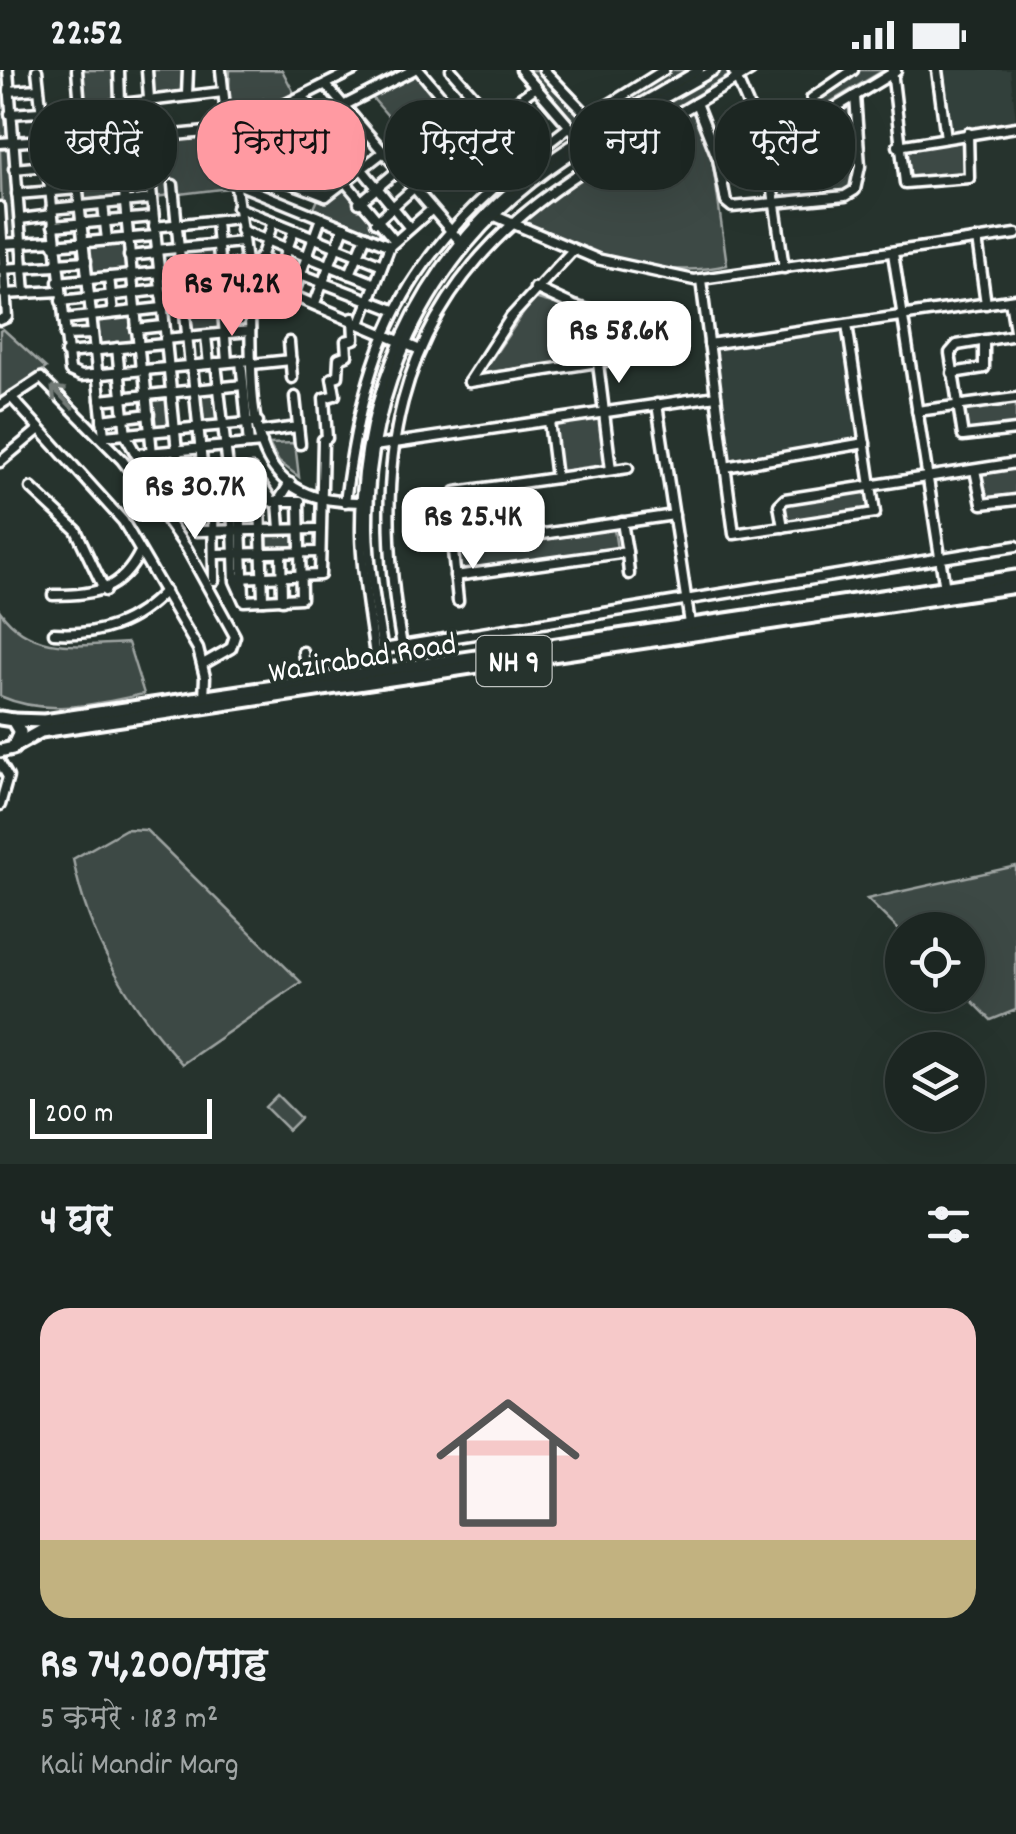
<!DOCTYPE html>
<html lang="hi">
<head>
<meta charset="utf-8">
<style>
  body { margin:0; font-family:Dekko,"Playpen Sans Deva",sans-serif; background:#29322f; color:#f1f3f6; height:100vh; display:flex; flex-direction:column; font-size:38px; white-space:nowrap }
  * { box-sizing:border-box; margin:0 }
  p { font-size:32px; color:#a0a5a5 }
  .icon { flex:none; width:55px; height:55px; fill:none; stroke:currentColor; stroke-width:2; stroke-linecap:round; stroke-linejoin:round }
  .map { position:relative; height:1094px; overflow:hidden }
  .sheet { display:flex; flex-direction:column; background:#1c2622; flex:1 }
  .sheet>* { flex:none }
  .banner { position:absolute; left:30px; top:30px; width:958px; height:90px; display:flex; gap:20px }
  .buttons { position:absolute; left:885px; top:842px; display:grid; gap:20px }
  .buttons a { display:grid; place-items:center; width:100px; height:100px; border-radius:50%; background:#1c2622; box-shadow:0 10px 40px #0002,0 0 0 2px #3a4340; font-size:50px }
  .scale { position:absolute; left:30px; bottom:25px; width:182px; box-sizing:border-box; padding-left:10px; border:5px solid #fff; border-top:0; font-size:28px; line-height:35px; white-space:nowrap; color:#fff; -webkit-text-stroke:8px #26332d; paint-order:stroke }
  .price { position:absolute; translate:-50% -85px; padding:0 22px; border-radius:20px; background:#fff; color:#222; font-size:32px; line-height:65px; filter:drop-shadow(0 2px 5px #0008) }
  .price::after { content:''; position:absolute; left:50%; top:60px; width:30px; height:22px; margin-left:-15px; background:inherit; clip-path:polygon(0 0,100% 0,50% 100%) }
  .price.current { background:#ff9aa2; color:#111 }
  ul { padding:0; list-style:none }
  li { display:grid; align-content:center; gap:20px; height:530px; padding:0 40px }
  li+li { border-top:2px solid #3a4340 }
  li span { display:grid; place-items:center; height:310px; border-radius:30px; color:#555 }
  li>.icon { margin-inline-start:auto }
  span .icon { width:180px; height:180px; fill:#fffc; stroke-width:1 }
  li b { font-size:42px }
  h2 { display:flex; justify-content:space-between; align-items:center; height:120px; padding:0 40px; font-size:42px }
  .tag { padding:0 35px; border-radius:40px; background:#1c2622; box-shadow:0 10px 40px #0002,0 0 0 2px #3a4340; font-size:35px; line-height:90px }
  .tag.current { background:#ff9aa2; color:#111 }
  .status { display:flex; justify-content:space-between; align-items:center; height:70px; padding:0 50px; background:#1c2622; direction:ltr }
  .status svg { height:28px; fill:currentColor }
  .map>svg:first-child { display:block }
  .built { fill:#333f3a }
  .green { fill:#3e4944; stroke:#9ea4a2; stroke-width:2.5 }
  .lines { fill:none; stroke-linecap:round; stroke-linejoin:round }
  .minor-casing { stroke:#fff; stroke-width:15 }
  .highway-casing { stroke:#fff; stroke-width:19 }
  .minor { stroke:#26332d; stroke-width:8 }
  .highway { stroke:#26332d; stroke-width:11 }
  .oneway { stroke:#727a76 }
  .labels { text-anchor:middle; stroke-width:8; stroke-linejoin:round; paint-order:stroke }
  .shield { fill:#26332d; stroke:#bec2c0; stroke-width:2.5 }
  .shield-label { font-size:30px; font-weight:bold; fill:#fff }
  .street-label { font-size:32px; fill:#fff; stroke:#26332d }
</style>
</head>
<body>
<div class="status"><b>22:52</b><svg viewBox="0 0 49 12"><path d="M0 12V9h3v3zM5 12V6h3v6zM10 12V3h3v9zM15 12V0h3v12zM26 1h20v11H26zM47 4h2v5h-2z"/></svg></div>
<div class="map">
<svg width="1016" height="1094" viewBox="0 0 1016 1094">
  <rect width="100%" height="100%" fill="#26332d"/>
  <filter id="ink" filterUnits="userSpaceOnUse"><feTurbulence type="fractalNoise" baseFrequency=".01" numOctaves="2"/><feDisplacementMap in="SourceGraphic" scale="20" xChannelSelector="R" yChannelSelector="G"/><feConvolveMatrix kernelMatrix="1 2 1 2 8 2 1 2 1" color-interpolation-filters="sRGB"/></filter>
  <g filter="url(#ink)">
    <g class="built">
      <path d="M 937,0 L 1010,0 L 1016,50 L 944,64 Z"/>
      <path d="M 844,257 L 859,369 L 727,388 L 711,277 Z"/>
    </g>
    <g class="green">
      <path d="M 0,0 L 6,0 L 8,67 L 0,68 Z"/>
      <path d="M 79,0 L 112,0 L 116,30 L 82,34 Z"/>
      <path d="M 149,0 L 184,0 L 186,23 L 152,27 Z"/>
      <path d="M 230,0 L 282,0 L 294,23 L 268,38 L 263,29 L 228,38 Z"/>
      <path d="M 417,0 L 470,63 L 432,97 L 369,24 Z"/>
      <path d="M 527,0 L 544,0 L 585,48 L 667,0 L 693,0 L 585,65 Z"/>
      <path d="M 708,0 L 738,0 L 618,72 L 610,60 Z"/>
      <path d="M 856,0 L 884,0 L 815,41 L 809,28 Z"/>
      <path d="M 849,31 L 853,119 L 779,128 L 772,79 Z"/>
      <path d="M 693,35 L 712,86 L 727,195 C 654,212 585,179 518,152 L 543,127 Z"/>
      <path d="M 264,48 L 322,123 L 234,89 L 233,64 Z"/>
      <path d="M 224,64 L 230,118 L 154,127 L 150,72 Z"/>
      <path d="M 966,68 L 968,103 L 904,112 L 902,78 Z"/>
      <path d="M 8,79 L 20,170 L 3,172 L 0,80 Z"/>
      <path d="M 119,99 L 122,130 L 81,134 L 78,103 Z"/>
      <path d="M 344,117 L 389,173 L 312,143 L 319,127 Z"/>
      <path d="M 126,170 L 129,201 L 89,205 L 86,174 Z"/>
      <path d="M 216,176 L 218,195 L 184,198 L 182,179 Z"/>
      <path d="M 220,221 L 223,262 L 189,265 L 186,224 Z"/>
      <path d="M 534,228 L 650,260 L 653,280 L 482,303 Z"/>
      <path d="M 133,243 L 136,275 L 96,278 L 93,247 Z"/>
      <path d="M 3,259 L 46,298 L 0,331 L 0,261 Z"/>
      <path d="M 217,318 L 221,354 L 201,356 L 197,321 Z"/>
      <path d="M 168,324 L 172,359 L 153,361 L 149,326 Z"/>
      <path d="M 1016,331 L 1016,358 L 962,365 L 959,339 Z"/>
      <path d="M 601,347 L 607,397 L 560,403 L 554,353 Z"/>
      <path d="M 295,373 L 299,407 L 279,392 L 269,374 Z"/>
      <path d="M 1016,397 L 1016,425 L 981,431 L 977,403 Z"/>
      <path d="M 867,420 L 870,440 L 783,453 L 780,432 Z"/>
      <path d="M 614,459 L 617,479 L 459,502 L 456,481 Z"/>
      <path d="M 298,462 L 299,481 L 263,482 L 263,463 Z"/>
      <path d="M 0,541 C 31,585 81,575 128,573 L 144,624 C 95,634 47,647 0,626 Z"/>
      <path d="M 126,759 L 146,760 L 301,912 L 182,994 C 128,932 89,871 73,789 Z"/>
      <path d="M 1016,796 L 1016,940 L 991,950 L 966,925 L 968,860 L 902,863 L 867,829 Z"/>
      <path d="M 277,1025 L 300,1048 L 288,1060 L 265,1037 Z"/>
    </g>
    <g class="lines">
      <g class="minor-casing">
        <g id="minor">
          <path d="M 8,0 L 25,223"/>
          <path d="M 37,0 L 70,301 L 81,306 L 251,290"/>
          <path d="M 77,0 L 83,74"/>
          <path d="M 119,0 L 120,33"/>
          <path d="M 147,0 L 149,29"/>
          <path d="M 221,0 C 228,74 242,147 249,220 C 253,269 244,352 271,394 C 293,428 328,432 365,432"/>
          <path d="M 419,0 L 473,64"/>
          <path d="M 451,0 L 493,48"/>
          <path d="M 521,0 L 583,72"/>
          <path d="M 544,0 L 589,47 L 664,0"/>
          <path d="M 733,0 L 767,79 L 784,198"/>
          <path d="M 892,0 L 905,113 L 969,108 L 968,63"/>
          <path d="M 937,0 L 946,68"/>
          <path d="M 326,15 L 463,175"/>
          <path d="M 9,21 L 38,19"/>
          <path d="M 187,25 L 188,0"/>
          <path d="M 303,27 L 409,157"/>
          <path d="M 696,33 L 718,89 L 726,132 L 732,137 L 845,126 L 855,120 L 860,96 L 855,26"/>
          <path d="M 343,36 L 413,0"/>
          <path d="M 80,39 L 223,22"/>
          <path d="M 10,44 L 40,42"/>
          <path d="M 265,46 L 326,126"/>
          <path d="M 819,47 L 812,28 L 853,0"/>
          <path d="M 298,56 L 395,171"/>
          <path d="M 146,68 L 182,432"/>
          <path d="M 282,69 L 316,43"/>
          <path d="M 119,71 L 141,300"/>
          <path d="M 0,73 L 43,70"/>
          <path d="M 97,73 L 100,99"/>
          <path d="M 73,75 L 104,366 L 258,352"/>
          <path d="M 898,76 L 1016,57"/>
          <path d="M 44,78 L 236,59 L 354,0"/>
          <path d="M 767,79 L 896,1"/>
          <path d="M 297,88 L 350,44"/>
          <path d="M 233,91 L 326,126 L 382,83"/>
          <path d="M 14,99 L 46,96"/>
          <path d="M 47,105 L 148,94"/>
          <path d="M 312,108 L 366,64"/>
          <path d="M 235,113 L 390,176"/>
          <path d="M 123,114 L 150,112"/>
          <path d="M 173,115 L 190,296"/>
          <path d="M 17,124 L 78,119"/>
          <path d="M 359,133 L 397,101"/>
          <path d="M 103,134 L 107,170"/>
          <path d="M 0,137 L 7,247 L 0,250"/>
          <path d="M 237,137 L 380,194"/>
          <path d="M 51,139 L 152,129"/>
          <path d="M 495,146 L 597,189 L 694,210 L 1016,164"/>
          <path d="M 20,149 L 52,145"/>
          <path d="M 216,151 L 227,292"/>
          <path d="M 376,152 L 480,58 L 536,17"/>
          <path d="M 53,156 L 153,147"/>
          <path d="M 154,157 L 239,148"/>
          <path d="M 241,160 L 373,213"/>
          <path d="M 977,169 L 986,234"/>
          <path d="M 0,174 L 54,171"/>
          <path d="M 54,175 L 155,166"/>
          <path d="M 156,180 L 243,172"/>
          <path d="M 893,183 L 945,519"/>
          <path d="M 129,186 L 157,183"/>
          <path d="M 259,188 L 394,240"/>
          <path d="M 56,193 L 86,191"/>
          <path d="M 0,199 L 56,196"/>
          <path d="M 350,204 L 366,166"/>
          <path d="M 247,206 L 420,280"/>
          <path d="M 109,207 L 113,243"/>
          <path d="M 254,209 L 273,152"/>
          <path d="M 701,210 L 734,464 L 875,443 L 847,254"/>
          <path d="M 58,212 L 245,194"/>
          <path d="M 273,217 L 294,160"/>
          <path d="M 4,224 L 60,221"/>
          <path d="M 161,225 L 248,217"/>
          <path d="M 293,225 L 321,148"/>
          <path d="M 1010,230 L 1016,266"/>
          <path d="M 61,231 L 160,220"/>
          <path d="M 315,233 L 344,157"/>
          <path d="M 223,241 L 250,239"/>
          <path d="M 64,249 L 162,238"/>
          <path d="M 361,251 L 390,176 L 431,140"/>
          <path d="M 136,259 L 163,256"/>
          <path d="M 65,265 L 93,264"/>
          <path d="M 1016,265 L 957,275 L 950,283 L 963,366 L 1016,360"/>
          <path d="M 206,266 L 209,294"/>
          <path d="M 165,269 L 250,261"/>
          <path d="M 289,272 L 292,308"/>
          <path d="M 709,274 L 1016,229"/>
          <path d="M 117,278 L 126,366 L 136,384 L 262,373"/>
          <path d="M 66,283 L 165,274"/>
          <path d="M 241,291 L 249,374"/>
          <path d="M 216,293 L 232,433 L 235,511 L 244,531 L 301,528 L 299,431"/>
          <path d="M 598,293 L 611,400"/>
          <path d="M 252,294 L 291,290"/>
          <path d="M 192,295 L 206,433"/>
          <path d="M 144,300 L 154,405"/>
          <path d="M 952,303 L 984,298 L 984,270"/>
          <path d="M 469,312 L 662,282 L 653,257 L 574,236 L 535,218"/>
          <path d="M 469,312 L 511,247 L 573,180"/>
          <path d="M 11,327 L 123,451 L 198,579 L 205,607 L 204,628"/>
          <path d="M 295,327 L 300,374"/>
          <path d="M 100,330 L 243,315"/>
          <path d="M 657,334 L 690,554"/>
          <path d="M 0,335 L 41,308 L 122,390 L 151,428 L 187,479 L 235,566 L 231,578 L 203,594"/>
          <path d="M 917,341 L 1016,328"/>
          <path d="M 102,350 L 149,344"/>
          <path d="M 549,351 L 556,408"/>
          <path d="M 259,362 L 298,357"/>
          <path d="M 374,376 L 716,326"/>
          <path d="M 136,384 L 170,431 L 300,431"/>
          <path d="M 0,392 L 37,361"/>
          <path d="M 725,397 L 865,373"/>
          <path d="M 975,400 L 982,434 L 1016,430"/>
          <path d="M 155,410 L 252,400 L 273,432"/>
          <path d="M 31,418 L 76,460 L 105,521"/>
          <path d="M 260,432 L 263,530"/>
          <path d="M 345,432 C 369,242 419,171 569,57"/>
          <path d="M 194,433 L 197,461 L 319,459"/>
          <path d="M 213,433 L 214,510"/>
          <path d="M 240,433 L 244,526"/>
          <path d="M 783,457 L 779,435 L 785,429 L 1016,393"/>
          <path d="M 280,459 L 278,432 L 290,413"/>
          <path d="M 452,477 L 674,445"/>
          <path d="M 627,482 L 629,504"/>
          <path d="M 281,483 L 282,530"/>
          <path d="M 214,484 L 320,482"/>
          <path d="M 455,506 L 627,482 L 622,452"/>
          <path d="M 235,508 L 320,505 L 323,370 L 327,368 L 324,328 L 335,325 L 332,308 L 338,306 L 339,288 L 347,285 L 346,271 L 354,269 L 353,248"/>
          <path d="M 53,525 C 95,525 121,521 140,482"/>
          <path d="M 458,531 L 452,471 L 456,422 L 628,398"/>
          <path d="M 54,563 C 99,566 134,554 165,521"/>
          <path d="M 402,576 C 371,401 389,248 539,132 C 604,82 681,44 751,0"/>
          <path d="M 383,579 L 1016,476"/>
          <path d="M 303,582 L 308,613"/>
          <path d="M 377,602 C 372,557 362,511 361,465 C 359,327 416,198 524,110 C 577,67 640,35 699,0"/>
          <path d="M 386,602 C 379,554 369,506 368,458 C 367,323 425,196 532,112 C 587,69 653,35 714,0"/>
          <path d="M 0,693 L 8,707 L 0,735"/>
        </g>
      </g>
      <g class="highway-casing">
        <g id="highway">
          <path d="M 0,648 L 13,650 L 20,662 L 13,678 L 0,681"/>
          <path d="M 13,650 L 44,651 L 1016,507"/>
          <path d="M 16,675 L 41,661 L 1016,516"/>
        </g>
      </g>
      <use href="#minor" class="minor"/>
      <use href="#highway" class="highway"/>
    </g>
    <defs><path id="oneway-shaft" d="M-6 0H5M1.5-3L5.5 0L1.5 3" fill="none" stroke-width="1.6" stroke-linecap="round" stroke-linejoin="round" transform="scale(2.5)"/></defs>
    <use class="oneway" href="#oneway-shaft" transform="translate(62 327) rotate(-134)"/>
  </g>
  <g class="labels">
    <rect class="shield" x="476.5" y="566" width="75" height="50" rx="8"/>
    <g class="shield-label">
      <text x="514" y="601">NH 9</text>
    </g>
    <g class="street-label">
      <text transform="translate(362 586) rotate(-9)" y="11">Wazirabad Road</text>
    </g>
  </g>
</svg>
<div class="buttons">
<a><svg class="icon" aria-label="locate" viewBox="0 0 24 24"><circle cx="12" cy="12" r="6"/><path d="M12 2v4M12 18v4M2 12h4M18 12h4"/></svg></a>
<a><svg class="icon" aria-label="layers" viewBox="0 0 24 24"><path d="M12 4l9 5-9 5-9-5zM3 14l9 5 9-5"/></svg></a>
</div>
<div class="scale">200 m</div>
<b class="price current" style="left:232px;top:269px">Rs 74.2K</b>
<b class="price" style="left:619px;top:316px">Rs 58.6K</b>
<b class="price" style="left:195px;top:472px">Rs 30.7K</b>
<b class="price" style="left:473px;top:502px">Rs 25.4K</b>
<div class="banner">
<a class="tag">खरीदें</a>
<a class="tag current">किराया</a>
<a class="tag">फ़िल्टर</a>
<a class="tag">नया</a>
<a class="tag">फ़्लैट</a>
</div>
</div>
<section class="sheet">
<h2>4 घर<svg class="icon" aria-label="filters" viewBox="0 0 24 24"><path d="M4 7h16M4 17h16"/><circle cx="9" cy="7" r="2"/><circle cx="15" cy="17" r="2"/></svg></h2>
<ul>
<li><span style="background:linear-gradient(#f6c9c9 75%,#c2b280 0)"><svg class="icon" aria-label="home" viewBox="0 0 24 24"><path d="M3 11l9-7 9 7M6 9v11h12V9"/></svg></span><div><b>Rs 74,200/माह</b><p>5 कमरे · 183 m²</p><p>Kali Mandir Marg</p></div></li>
</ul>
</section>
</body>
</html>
